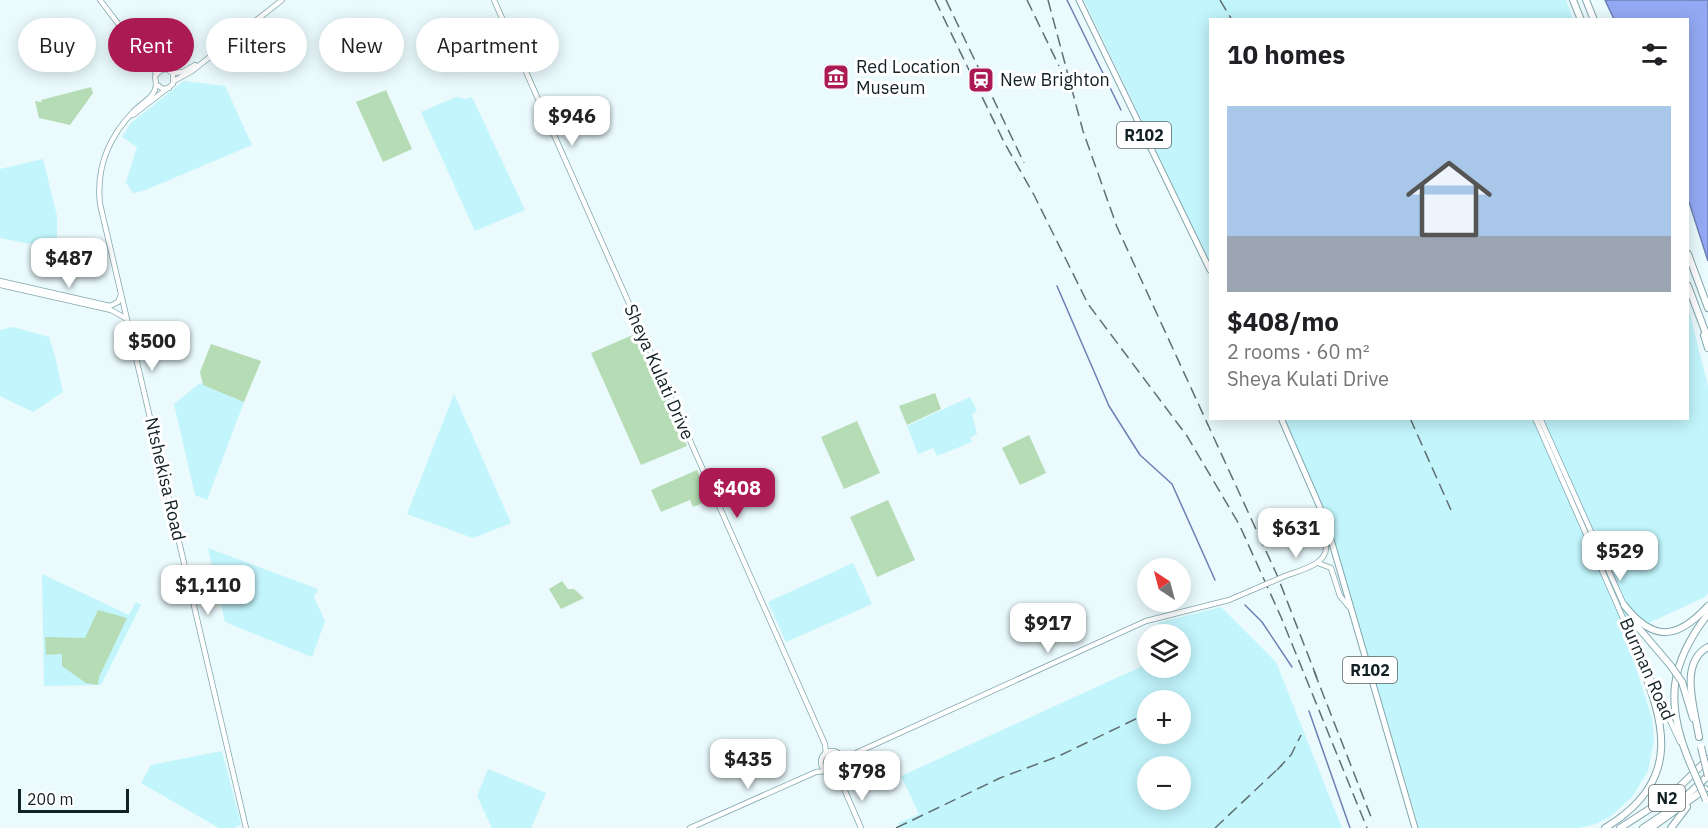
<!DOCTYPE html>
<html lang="en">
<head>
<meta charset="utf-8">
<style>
  body { margin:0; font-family:"IBM Plex Sans",sans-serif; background:#f2f2f2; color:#202124; height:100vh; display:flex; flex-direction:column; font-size:22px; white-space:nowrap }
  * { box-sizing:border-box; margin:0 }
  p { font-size:20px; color:#757577 }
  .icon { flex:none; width:33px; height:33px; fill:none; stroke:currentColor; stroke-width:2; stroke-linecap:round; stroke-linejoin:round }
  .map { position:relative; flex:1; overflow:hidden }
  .panel { position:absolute; left:1209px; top:18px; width:480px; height:402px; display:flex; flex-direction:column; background:#fff; border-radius:0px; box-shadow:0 3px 15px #0003 }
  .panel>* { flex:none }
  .banner { position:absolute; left:18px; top:18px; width:570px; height:54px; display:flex; gap:12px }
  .needle { width:39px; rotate:324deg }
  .controls { position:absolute; left:1137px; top:558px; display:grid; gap:12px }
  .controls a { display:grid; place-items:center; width:54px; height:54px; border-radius:50%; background:#fff; box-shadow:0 3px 15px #0003; font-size:30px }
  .scale { position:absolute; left:18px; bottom:15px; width:111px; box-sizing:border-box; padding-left:6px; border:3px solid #122123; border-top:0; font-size:16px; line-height:21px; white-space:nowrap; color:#122123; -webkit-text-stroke:4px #fff; paint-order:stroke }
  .price { position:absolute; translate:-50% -51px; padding:0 14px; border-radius:12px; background:#fff; color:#222; font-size:20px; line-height:39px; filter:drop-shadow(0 2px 3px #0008) }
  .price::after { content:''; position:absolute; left:50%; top:36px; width:18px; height:14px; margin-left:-9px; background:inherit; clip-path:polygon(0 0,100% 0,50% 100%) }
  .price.current { background:#ab1a52; color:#fff }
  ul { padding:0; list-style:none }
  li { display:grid; align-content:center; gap:12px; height:318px; padding:0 18px }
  li span { display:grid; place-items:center; height:186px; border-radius:0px; color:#555 }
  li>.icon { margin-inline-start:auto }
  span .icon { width:108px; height:108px; fill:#fffc; stroke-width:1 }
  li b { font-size:26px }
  h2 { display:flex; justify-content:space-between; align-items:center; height:72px; padding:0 18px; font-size:26px }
  .pill { padding:0 21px; border-radius:27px; background:#fff; box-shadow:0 3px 15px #0003; font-size:21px; line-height:54px }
  .pill.current { background:#ab1a52; color:#fff }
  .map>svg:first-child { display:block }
  .built { fill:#c2f5fc; fill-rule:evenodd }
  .green { fill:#b5dcb5 }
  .water { fill:#93a9f3; stroke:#6c80b5; stroke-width:1.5 }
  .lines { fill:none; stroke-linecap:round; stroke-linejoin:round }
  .stream { stroke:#6c80b5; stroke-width:1.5 }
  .secondary-casing { stroke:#80a7ad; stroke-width:6 }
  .primary-casing { stroke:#80a7ad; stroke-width:7 }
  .highway-casing { stroke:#80a7ad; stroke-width:8 }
  .secondary { stroke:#fff; stroke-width:4.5 }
  .primary { stroke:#fff; stroke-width:5 }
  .highway { stroke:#fff; stroke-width:6 }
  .rail { stroke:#606f72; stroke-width:1.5; stroke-dasharray:12 6; stroke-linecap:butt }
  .secondary-bridge-casing { stroke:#80a7ad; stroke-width:6; stroke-linecap:butt }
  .highway-bridge-casing { stroke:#80a7ad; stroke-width:8; stroke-linecap:butt }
  .secondary-bridge { stroke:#fff; stroke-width:4.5 }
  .highway-bridge { stroke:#fff; stroke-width:6 }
  .labels { text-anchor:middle; stroke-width:6; stroke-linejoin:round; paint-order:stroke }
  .shield { fill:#fff; stroke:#596465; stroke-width:1.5 }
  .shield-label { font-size:16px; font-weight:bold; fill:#122123 }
  .poi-label { font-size:18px; fill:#122123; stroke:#fff; text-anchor:start }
  .street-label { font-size:18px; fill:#122123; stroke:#fff }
</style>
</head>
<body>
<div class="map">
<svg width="1708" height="828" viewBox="0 0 1708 828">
  <rect width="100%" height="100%" fill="#eafafd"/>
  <g class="built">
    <path d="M 1084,0 L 1566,0 L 1573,19 L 1210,20 L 1210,263 Z"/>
    <path d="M 184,81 L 225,86 L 252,145 L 143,191 L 133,193 L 126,182 L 137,147 L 122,137 L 131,123 Z"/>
    <path d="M 456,97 L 466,99 L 472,97 L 525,210 L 475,231 L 421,112 Z"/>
    <path d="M 43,159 L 57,216 L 57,249 L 0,238 L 0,169 Z"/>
    <path d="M 1688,307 L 1708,386 L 1708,593 L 1705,597 L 1625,634 L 1652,718 L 1654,740 L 1648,771 L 1632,797 L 1611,816 L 1596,824 L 1578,828 L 1419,828 L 1325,510 L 1283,419 L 1688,418 Z"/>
    <path d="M 13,327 L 49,337 L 55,356 L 63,392 L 33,412 L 0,396 L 0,330 Z"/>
    <path d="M 200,383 L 244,402 L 207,500 L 195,495 L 174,404 Z"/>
    <path d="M 454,394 L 511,523 L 473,538 L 407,514 Z"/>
    <path d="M 970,397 L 977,411 L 972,414 L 977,434 L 970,438 L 972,442 L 937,456 L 933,448 L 918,454 L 907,426 Z"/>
    <path d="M 208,548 L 318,589 L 314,597 L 325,621 L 312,657 L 225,622 Z"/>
    <path d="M 853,563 L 872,604 L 786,642 L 768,602 Z"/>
    <path d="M 42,574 L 129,615 L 136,602 L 141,605 L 101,685 L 44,686 Z"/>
    <path d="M 1221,607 L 1276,662 L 1342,828 L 900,828 L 898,823 L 919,814 L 901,776 L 1147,664 L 1148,668 L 1180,668 L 1180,634 L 1163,634 L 1158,623 ZM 1148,700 L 1180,700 L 1180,734 L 1148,734 ZM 1148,766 L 1180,766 L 1180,800 L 1148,800 Z"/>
    <path d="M 222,751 L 241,824 L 234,828 L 219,828 L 141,783 L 151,765 Z"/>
    <path d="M 488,769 L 546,793 L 531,828 L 492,828 L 477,796 Z"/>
  </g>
  <g class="green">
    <path d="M 91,87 L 93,93 L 70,125 L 39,118 L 35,101 L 42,102 L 41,100 Z"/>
    <path d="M 386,90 L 412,149 L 383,162 L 356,102 Z"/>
    <path d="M 635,334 L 687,446 L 641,465 L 591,353 Z"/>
    <path d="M 211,344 L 261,361 L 244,402 L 203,385 L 200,372 Z"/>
    <path d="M 935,393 L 941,409 L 907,425 L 899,406 Z"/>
    <path d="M 857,421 L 880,473 L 844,489 L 821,437 Z"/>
    <path d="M 1029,435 L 1046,473 L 1020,485 L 1002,448 Z"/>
    <path d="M 697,470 L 710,500 L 693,507 L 690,500 L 661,512 L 651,490 Z"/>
    <path d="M 888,500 L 915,560 L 877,577 L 850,517 Z"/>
    <path d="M 562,581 L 568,589 L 574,589 L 584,598 L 561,609 L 549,589 Z"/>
    <path d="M 98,610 L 127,618 L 99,677 L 98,685 L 86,683 L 62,666 L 62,654 L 46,655 L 45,637 L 85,638 Z"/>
  </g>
  <path class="water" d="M 1605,0 L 1708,0 L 1708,261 L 1688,199 L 1688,20 L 1614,19 Z"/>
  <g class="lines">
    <g class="stream">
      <path d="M 1067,0 L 1121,110"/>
      <path d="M 1057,286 L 1109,406 L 1140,455 L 1172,484 L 1215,580"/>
      <path d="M 1245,605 L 1262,622 L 1292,667"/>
      <path d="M 1309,711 L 1350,828"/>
    </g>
    <g class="secondary-casing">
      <g id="secondary">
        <path d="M 100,0 L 156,73"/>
        <path d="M 494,0 L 825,744 L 826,754"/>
        <path d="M 142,49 L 161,70"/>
        <path d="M 173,73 L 183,72 L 195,65"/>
        <path d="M 174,81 L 192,71 L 282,0"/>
        <path d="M 156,84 C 156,97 141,103 133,112 C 108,138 96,168 100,204 L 246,828"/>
        <path d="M 133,115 L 173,84 L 173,73 L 166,69 L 161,70 L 155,76 L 156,84 L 163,89 L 169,88"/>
        <path d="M 0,281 L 110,306 L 118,302 L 121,295"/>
        <path d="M 0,285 L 111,310 L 127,319"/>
        <path d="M 1535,418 L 1626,625"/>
        <path d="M 1540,418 L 1624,605"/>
        <path d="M 1318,563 L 1331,568 L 1340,596 L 1351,609"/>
        <path d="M 1285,576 C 1298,571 1326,565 1326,548 C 1325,537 1321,531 1325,520"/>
        <path d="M 1647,671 L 1680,742"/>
        <circle cx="832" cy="762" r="11"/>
        <path d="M 843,763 L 858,752 L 1146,621 L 1229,600 L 1257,588"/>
        <path d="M 833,772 L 842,784 L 861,828"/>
        <path d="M 690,828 L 816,772 L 827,771"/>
      </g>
    </g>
    <g class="primary-casing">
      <g id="primary">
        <path d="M 1079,0 L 1210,270"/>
        <path d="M 1281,418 L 1325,519 L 1415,828"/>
      </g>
    </g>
    <g class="highway-casing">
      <g id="highway">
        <path d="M 1573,0 L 1581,20"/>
        <path d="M 1586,0 L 1594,20"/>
        <path d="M 1688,254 L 1708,308"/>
        <path d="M 1688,286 L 1708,339"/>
        <path d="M 1704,335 L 1708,348"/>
        <path d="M 1624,605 C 1653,642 1677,640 1708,606"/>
        <path d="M 1631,619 L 1671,666"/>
        <path d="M 1682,682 L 1693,718"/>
        <path d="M 1699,737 C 1695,710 1678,663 1708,647"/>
        <path d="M 1690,763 C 1665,704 1669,664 1708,614"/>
        <path d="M 1605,828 C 1698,771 1654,703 1626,624"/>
        <path d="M 1620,828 L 1671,795 L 1708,759"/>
        <path d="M 1643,828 L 1673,808 L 1708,776"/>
        <path d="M 1651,828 L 1705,789"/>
        <path d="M 1671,828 L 1687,807"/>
      </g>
    </g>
    <use href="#secondary" class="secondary"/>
    <use href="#primary" class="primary"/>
    <use href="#highway" class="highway"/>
    <g class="rail">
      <path d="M 935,0 L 1004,142 L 1034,195 L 1088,304 L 1187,436 L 1239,524 L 1281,617 L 1367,828"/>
      <path d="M 946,0 L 1024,163"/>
      <path d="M 1027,0 L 1059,66"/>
      <path d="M 1048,0 L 1083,131 L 1117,227 L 1277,575 L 1317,678"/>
      <path d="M 1220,0 L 1232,20"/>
      <path d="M 1410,418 L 1451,510"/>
      <path d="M 1314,671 L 1373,822"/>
      <path d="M 1277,770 L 1291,755 L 1301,735"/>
      <path d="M 896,828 L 1000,778 L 1059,756 L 1148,713"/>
      <path d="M 1215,828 L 1282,765"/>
    </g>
    <g class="secondary-bridge-casing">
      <path id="secondary-bridge" d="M 1257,588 L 1285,576"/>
    </g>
    <g class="highway-bridge-casing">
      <g id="highway-bridge">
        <path d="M 1671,666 L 1682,682"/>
        <path d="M 1701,747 L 1708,776"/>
        <path d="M 1690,763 L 1706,800"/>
      </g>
    </g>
    <use href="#secondary-bridge" class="secondary-bridge"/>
    <use href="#highway-bridge" class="highway-bridge"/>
  </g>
  <defs>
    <g id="museum-square" transform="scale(1.35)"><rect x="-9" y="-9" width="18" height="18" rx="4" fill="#ab1a52" stroke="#fff"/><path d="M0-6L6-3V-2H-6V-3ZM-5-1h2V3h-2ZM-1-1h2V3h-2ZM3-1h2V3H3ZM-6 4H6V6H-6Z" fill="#fff"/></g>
    <g id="station-square" transform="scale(1.35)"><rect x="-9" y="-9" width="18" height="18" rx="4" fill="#ab1a52" stroke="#fff"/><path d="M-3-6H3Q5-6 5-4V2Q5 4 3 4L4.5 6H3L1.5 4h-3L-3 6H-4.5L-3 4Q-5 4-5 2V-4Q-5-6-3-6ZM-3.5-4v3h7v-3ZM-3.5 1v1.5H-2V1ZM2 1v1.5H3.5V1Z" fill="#fff"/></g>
  </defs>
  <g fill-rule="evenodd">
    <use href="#museum-square" x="836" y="77"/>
    <use href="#station-square" x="981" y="80"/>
  </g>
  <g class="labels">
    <g class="shield">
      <rect x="1117" y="122" width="54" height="26" rx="4.5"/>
      <rect x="1343" y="657" width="54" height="26" rx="4.5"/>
      <rect x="1649" y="785" width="36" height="26" rx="4.5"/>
    </g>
    <g class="shield-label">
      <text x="1144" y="141">R102</text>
      <text x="1370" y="676">R102</text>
      <text x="1667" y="804">N2</text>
    </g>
    <g class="poi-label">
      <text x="856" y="73">Red Location<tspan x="856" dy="21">Museum</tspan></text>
      <text x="1000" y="86">New Brighton</text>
    </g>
    <g class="street-label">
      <text transform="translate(659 372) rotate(66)" y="6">Sheya Kulati Drive</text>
      <text transform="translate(165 479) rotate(77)" y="6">Ntshekisa Road</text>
      <text transform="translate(1647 669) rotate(66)" y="6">Burman Road</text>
    </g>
  </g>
</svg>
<div class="controls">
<a><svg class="needle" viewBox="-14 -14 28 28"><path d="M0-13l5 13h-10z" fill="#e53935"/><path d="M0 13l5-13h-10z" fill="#757577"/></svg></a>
<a><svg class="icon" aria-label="layers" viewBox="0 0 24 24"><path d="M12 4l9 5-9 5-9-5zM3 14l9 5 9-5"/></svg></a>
<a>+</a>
<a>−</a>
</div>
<div class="scale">200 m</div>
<b class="price" style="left:572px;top:147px">$946</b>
<b class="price" style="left:69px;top:289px">$487</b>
<b class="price" style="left:152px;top:372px">$500</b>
<b class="price current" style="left:737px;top:519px">$408</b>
<b class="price" style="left:1296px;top:559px">$631</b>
<b class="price" style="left:1620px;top:582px">$529</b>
<b class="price" style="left:208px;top:616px">$1,110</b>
<b class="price" style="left:1048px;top:654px">$917</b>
<b class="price" style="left:748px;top:790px">$435</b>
<b class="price" style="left:862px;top:802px">$798</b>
<div class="banner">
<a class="pill">Buy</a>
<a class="pill current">Rent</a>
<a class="pill">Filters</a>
<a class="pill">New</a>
<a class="pill">Apartment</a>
</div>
<section class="panel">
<h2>10 homes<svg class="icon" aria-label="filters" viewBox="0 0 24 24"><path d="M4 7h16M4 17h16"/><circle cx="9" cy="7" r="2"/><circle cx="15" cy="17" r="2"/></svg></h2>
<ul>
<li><span style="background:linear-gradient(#a9c7e8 70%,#9aa5b1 0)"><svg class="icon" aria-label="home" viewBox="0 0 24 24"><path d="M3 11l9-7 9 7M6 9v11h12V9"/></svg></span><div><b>$408/mo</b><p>2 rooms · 60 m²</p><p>Sheya Kulati Drive</p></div></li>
</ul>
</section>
</div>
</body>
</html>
